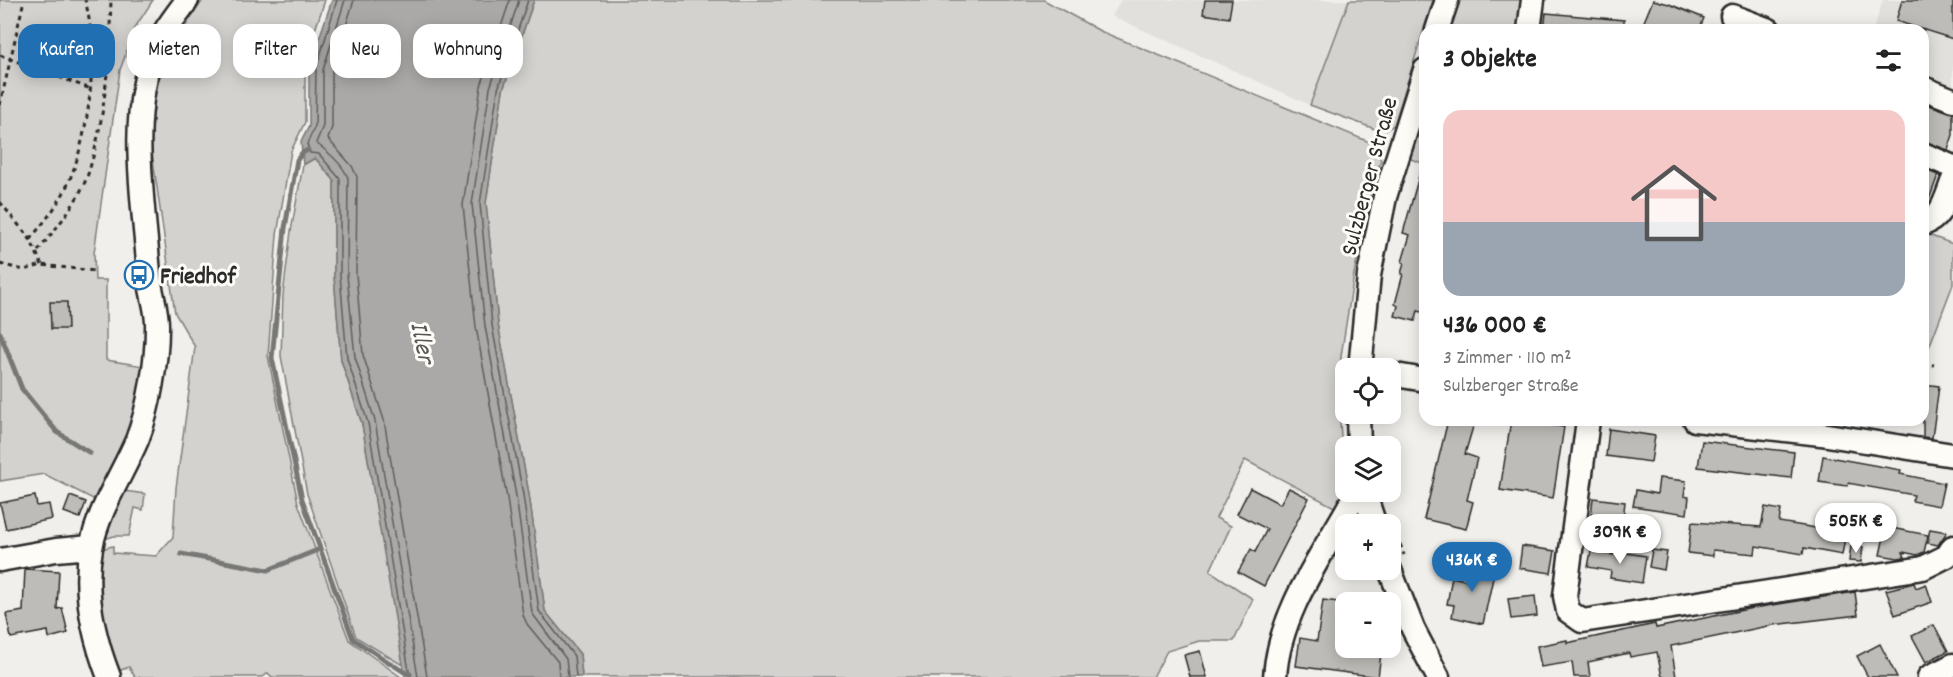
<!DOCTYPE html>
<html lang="de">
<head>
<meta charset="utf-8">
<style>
  body { margin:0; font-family:Dekko,sans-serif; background:#f6f6f6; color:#222; height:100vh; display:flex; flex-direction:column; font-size:22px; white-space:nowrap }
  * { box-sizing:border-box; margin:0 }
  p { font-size:20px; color:#767676 }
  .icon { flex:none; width:33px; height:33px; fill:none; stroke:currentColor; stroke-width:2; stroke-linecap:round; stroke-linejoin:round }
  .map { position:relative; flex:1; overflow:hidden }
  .side { position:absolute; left:1419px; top:24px; width:510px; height:402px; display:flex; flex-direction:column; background:#fff; border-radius:18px; box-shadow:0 3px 15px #0003 }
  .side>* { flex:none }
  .guide { position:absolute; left:18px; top:24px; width:570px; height:54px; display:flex; gap:12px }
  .controls { position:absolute; left:1335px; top:358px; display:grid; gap:12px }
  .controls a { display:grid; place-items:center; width:66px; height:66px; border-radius:12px; background:#fff; box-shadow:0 3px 15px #0003; font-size:30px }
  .price { position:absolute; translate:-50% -51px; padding:0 14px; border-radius:21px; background:#fff; color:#222; font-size:20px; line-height:39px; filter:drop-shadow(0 2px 3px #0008) }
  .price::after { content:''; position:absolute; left:50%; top:36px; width:18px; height:14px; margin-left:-9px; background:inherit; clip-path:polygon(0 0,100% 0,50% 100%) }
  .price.active { background:#1f6fb2; color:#fff }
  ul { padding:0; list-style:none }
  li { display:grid; align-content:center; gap:12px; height:318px; padding:0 24px }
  li span { display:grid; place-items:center; height:186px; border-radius:18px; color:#555 }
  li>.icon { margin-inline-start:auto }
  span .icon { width:108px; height:108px; fill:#fffc; stroke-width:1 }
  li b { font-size:26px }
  h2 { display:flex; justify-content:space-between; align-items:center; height:72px; padding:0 24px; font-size:26px }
  .tag { padding:0 21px; border-radius:18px; background:#fff; box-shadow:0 3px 15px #0003; font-size:21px; line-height:54px }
  .tag.active { background:#1f6fb2; color:#fff }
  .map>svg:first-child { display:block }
  .built { fill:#e1e0dc }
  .green { fill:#d3d2cf; stroke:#7f7e7d; stroke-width:1.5 }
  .water { fill:#aaa9a7; stroke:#777775; stroke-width:1.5 }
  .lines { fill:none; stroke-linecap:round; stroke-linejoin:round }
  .shore { stroke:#5e5d5d; stroke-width:1.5 }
  .stream { stroke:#777775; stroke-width:5 }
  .building { fill:#bdbcb8; stroke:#2b2b2b; stroke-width:1.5 }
  .minor-casing { stroke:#2b2b2b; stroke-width:27 }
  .path { stroke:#2b2b2b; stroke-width:3; stroke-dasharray:4.5 4.5; stroke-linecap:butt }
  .minor { stroke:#fdfcf7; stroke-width:22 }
  .labels { text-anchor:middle; stroke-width:6; stroke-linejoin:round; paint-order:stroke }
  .street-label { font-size:24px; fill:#2b2b2b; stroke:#fdfcf7 }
  .poi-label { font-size:24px; font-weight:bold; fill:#2b2b2b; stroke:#fdfcf7; text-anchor:start }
  .water-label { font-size:26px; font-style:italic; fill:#575756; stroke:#fdfcf7 }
</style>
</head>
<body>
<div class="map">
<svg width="1953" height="677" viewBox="0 0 1953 677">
  <rect width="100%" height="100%" fill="#f0efeb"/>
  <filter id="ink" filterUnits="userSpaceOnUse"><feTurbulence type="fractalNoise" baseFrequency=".0167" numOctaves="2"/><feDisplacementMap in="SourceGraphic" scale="12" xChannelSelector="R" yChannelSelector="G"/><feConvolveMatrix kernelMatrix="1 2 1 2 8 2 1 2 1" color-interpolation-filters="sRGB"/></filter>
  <g filter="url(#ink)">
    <g class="built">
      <path d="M 1121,0 L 1349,0 L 1310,105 L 1112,16 Z"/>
      <path d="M 1883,0 L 1953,0 L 1953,95 L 1923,83 L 1923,30 L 1873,30 Z"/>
    </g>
    <g class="green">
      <path d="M 0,0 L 153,0 L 136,26 L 120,70 L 94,253 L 95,280 L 106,280 L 106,360 L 144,366 L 131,433 L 99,502 L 44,474 L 0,481 Z"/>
      <path d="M 203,0 L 325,0 L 305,60 L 305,122 L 291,151 L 277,235 L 268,356 L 298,503 L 349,640 L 401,677 L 272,677 L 268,673 L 263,677 L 135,677 L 129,667 L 116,672 L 96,617 L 97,550 L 113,546 L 113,553 L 156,556 L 173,537 L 176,488 L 195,347 L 175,313 L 151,146 L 155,88 L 176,40 Z"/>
      <path d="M 534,0 L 1044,0 L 1100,31 L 1372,143 L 1381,160 L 1372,189 L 1354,274 L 1341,356 L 1340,423 L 1345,488 L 1336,508 L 1245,460 L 1216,518 L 1231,526 L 1210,571 L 1253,599 L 1234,641 L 1199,641 L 1167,651 L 1153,677 L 582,677 L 580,654 L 545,611 L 529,494 L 498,324 L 486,203 L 503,90 Z"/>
      <path d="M 1349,0 L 1433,0 L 1394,125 L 1386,130 L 1375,129 L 1310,105 Z"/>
      <path d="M 1458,0 L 1522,0 L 1518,30 L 1448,30 Z"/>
      <path d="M 1425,104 L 1425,164 L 1408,158 Z"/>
      <path d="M 315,158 L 334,180 L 334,276 L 341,360 L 362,424 L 404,666 L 356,637 L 307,494 L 281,356 L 283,295 L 291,231 L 303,165 Z"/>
      <path d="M 1923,233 L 1953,244 L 1953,284 L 1925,358 L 1923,357 Z"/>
      <path d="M 124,491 L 145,494 L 143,510 L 135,508 L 129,536 L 114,536 L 98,541 Z"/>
    </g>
    <path class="water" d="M 332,0 L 534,0 L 503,90 L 486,203 L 498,324 L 529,494 L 545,611 L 580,654 L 582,677 L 405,677 L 362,424 L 341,360 L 334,276 L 334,180 L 315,158 L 303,165 L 301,142 L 309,126 L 309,68 Z"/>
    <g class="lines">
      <g class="shore">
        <path d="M 337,0 L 316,69 L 315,126 L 307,144 L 310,153 L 319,154 L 340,179 L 340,275 L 347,358 L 368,423 L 410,677"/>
        <path d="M 345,0 L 323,70 L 323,126 L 316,143 C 327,151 343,164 348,178 L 347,275 L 355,357 L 375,421 L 418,677"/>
        <path d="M 354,0 L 332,71 L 332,127 L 328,139 L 352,166 L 357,177 L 356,274 L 363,355 L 384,420 L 427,677"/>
        <path d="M 510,0 L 481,86 L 463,205 L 476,327 L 507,498 L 523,615 L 527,624 L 558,662 L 559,677"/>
        <path d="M 519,0 L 490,88 L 472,204 L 485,326 L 516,496 L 532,613 L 566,659 L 568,677"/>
        <path d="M 528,0 L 498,89 L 480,204 L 492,325 L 523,495 L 539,611 L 574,656 L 576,677"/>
      </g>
      <g class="stream">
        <path d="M 308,150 L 302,153 L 297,160 L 285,228 L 272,358 L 302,499 L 353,639 L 404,672 L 410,674"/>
        <path d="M 0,333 L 22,389 L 57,432 L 90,453"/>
        <path d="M 181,554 L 268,570 L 320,549"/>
      </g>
    </g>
    <g class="building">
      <path d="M 1205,0 L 1232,0 L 1229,18 L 1203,14 Z"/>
      <path d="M 1653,0 L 1669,4 L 1704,18 L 1699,30 L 1659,30 L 1643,24 Z"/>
      <path d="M 1902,0 L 1953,0 L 1953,39 L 1896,21 Z"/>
      <path d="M 1546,13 L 1624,20 L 1624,30 L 1544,30 Z"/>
      <path d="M 1923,103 L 1953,113 L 1953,135 L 1948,150 L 1923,141 Z"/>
      <path d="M 1421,169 L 1425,169 L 1425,313 L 1418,311 L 1415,321 L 1395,316 L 1398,306 L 1395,304 L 1403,274 L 1401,274 L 1404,263 L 1402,262 L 1410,235 L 1403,233 Z"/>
      <path d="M 1923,169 L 1938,175 L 1927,205 L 1923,209 Z"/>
      <path d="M 50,302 L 67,302 L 68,329 L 51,329 Z"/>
      <path d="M 1923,384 L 1939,386 L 1932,438 L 1923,437 Z"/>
      <path d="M 1448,420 L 1475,420 L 1465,454 L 1477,458 L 1467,500 L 1473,502 L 1466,529 L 1424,519 Z"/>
      <path d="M 1511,420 L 1564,427 L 1553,498 L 1500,490 Z"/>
      <path d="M 1609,429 L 1655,436 L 1651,462 L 1606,456 Z"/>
      <path d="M 1702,441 L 1794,452 L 1791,478 L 1698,467 Z"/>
      <path d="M 1823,456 L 1901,470 L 1900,474 L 1944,483 L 1939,506 L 1912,501 L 1914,495 L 1848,483 L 1847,486 L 1819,482 Z"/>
      <path d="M 1659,478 L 1686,481 L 1684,496 L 1689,497 L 1687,514 L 1633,506 L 1636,490 L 1657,494 Z"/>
      <path d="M 1250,488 L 1280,504 L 1289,488 L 1309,498 L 1264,586 L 1238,572 L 1251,549 L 1255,552 L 1267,529 L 1237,514 Z"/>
      <path d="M 35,496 L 37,506 L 49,504 L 52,519 L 6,529 L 0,503 Z"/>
      <path d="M 70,496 L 86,502 L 80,518 L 64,512 Z"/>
      <path d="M 1593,498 L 1625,502 L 1622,528 L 1590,524 Z"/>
      <path d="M 1765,507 L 1781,510 L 1779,522 L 1822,529 L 1822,523 L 1847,527 L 1842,555 L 1804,548 L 1803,554 L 1756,546 L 1755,554 L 1713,550 L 1713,556 L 1688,553 L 1692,522 L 1761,527 Z"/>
      <path d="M 1886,527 L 1928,535 L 1924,552 L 1917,555 L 1903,552 L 1905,557 L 1898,558 L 1880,555 Z"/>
      <path d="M 1930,529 L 1947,532 L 1938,545 L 1927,543 Z"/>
      <path d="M 1522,546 L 1555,551 L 1551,573 L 1519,568 Z"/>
      <path d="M 1851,546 L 1863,547 L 1861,562 L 1849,561 Z"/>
      <path d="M 1652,550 L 1667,552 L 1664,570 L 1649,567 Z"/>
      <path d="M 1591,551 L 1613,555 L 1614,551 L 1646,556 L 1642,583 L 1610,578 L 1611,571 L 1588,567 Z"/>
      <path d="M 1474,560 L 1496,564 L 1483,624 L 1452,617 L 1454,605 L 1447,604 L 1452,577 L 1469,581 Z"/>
      <path d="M 25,569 L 59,571 L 57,609 L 62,608 L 68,633 L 49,638 L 48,631 L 11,638 L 6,614 L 23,611 Z"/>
      <path d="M 1914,583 L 1916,588 L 1926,584 L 1932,602 L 1895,615 L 1886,590 Z"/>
      <path d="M 1855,592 L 1858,615 L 1773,625 L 1671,646 L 1676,677 L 1662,677 L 1657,652 L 1630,657 L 1629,653 L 1588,662 L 1590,677 L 1574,677 L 1572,662 L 1541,667 L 1537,646 L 1567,640 L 1567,643 L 1655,624 L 1656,628 L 1748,609 Z"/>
      <path d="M 1535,596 L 1537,616 L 1511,619 L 1508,599 Z"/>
      <path d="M 1323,600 L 1346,603 L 1346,648 L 1381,654 L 1378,677 L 1296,666 L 1300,638 L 1317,641 Z"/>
      <path d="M 1934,625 L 1948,651 L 1926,662 L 1912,636 Z"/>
      <path d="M 1880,644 L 1897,677 L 1868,677 L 1857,656 Z"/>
      <path d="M 1200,651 L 1207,677 L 1190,677 L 1184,655 Z"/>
    </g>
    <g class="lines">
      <g class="minor-casing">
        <g id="minor">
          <path d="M 1732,16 L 1769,30"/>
          <path d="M 1437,30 L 1447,0"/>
          <path d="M 1529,30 L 1533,0"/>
          <path d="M 1923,88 L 1953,100"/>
          <path d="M 1923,154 L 1953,167"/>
          <path d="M 1923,224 C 1942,219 1946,197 1953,180"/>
          <path d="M 1360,369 L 1369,275 L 1385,197 L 1425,70"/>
          <path d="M 1390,374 L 1425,380"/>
          <path d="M 1358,414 L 1359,447"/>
          <path d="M 1588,420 L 1565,596 L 1568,611 L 1582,621 L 1923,568 L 1947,556 L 1953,547"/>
          <path d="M 1695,420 L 1821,434 L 1953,455"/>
          <path d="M 1364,492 L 1375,525"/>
          <path d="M 0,560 L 56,550 L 91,547"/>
          <path d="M 1390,570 L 1413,629 L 1438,677"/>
          <path d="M 109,677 C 93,636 83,592 91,548 C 98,510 122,475 137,440 C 149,409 157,361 157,328 C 158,310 150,292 149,274 C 144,204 127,116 155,50 C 162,32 176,16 187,0"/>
          <path d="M 1275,677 C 1279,610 1326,550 1357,492"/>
          <path d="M 1929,677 L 1953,665"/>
        </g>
      </g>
      <g class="path">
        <path d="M 0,55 L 91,89"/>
        <path d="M 0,105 L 24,0"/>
        <path d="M 0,202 L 30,239 L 42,265"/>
        <path d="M 30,239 C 42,225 54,210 63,194 C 89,145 100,54 85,0"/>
        <path d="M 38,251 C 56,228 78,203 88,174 C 106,118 109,58 111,0"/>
        <path d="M 0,264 L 24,270 L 42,265 L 95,271"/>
        <path d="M 1923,363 L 1934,365"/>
        <path d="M 1394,527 L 1404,555"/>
      </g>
      <use href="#minor" class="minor"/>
    </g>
  </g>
  <defs>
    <g id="bus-ring" transform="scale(1.5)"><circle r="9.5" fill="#fdfcf7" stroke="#1f6fb2" stroke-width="1.5"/><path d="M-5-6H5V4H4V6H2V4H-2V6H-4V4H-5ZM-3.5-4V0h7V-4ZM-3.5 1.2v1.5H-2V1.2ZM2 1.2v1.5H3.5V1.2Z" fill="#1f6fb2"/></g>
  </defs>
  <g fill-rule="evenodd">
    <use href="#bus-ring" x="139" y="275"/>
  </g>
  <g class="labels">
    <g class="street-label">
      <text transform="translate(1368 176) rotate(-75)" y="8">Sulzberger Straße</text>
    </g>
    <g class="poi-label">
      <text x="160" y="283">Friedhof</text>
    </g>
    <g class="water-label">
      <text transform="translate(424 342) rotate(78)" y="9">Iller</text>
    </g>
  </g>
</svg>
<div class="controls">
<a><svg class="icon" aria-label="locate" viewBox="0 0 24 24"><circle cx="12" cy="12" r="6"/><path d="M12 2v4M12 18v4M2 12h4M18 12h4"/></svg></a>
<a><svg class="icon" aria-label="layers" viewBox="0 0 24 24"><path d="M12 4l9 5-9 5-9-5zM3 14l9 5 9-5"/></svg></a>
<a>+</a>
<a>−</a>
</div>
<b class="price" style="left:1856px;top:554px">505K €</b>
<b class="price" style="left:1620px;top:565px">309K €</b>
<b class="price active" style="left:1472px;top:593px">436K €</b>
<div class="guide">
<a class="tag active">Kaufen</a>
<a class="tag">Mieten</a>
<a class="tag">Filter</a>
<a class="tag">Neu</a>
<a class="tag">Wohnung</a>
</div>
<section class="side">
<h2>3 Objekte<svg class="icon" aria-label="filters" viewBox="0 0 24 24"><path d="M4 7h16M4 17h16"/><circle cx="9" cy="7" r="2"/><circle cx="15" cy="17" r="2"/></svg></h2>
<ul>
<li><span style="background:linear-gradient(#f6c9c9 60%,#9aa5b1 0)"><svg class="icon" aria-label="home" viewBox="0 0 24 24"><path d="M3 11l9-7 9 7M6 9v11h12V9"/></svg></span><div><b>436 000 €</b><p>3 Zimmer · 110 m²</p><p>Sulzberger Straße</p></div></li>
</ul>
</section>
</div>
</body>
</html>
